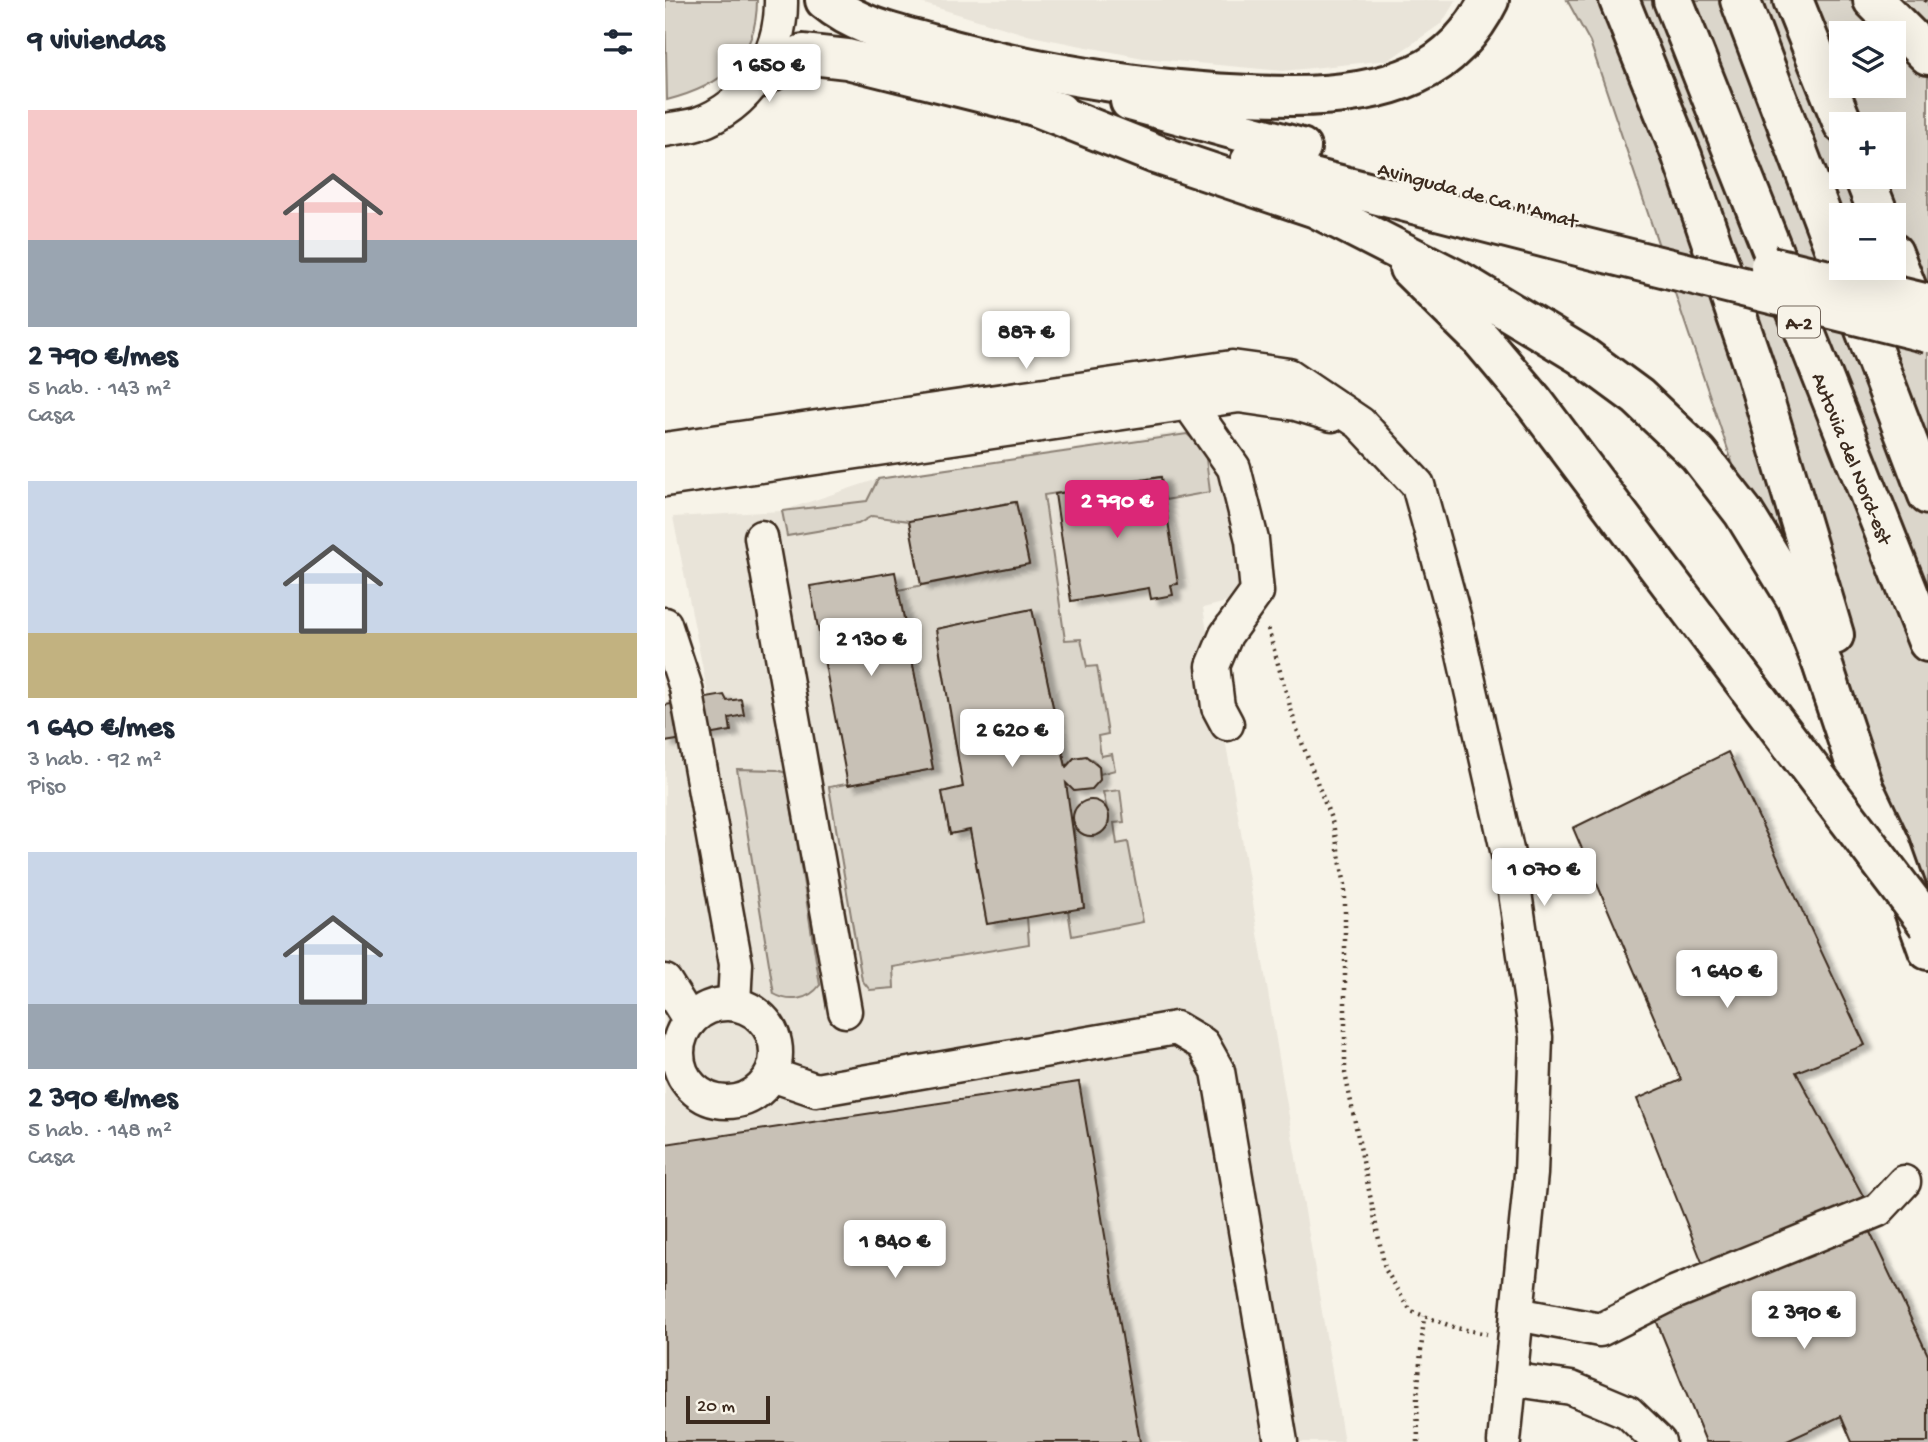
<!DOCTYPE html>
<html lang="es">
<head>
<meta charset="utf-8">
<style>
  body { margin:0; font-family:"Gochi Hand",sans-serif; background:#f6f6f7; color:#1f2937; height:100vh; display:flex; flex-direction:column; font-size:26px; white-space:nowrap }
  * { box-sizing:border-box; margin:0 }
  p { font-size:23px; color:#747a83 }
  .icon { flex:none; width:38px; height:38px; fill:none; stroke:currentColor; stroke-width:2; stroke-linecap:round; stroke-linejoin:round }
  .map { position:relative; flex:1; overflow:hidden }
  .sheet { display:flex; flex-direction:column; background:#fff; width:665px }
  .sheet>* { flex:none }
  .buttons { position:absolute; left:1164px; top:21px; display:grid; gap:14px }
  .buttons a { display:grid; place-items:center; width:77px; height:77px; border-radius:0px; background:#fff; box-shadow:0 7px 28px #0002; font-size:35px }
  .scale { position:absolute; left:21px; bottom:18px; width:84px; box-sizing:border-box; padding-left:7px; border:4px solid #3b2a1e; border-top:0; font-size:19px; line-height:24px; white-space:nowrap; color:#3b2a1e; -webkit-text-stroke:5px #f7f3e8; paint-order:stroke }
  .price { position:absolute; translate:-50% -60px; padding:0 16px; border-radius:7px; background:#fff; color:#222; font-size:23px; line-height:46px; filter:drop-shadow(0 2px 4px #0008) }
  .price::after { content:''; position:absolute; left:50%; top:42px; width:21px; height:16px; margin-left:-10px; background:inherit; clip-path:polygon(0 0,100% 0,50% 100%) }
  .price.current { background:#db2777; color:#fff }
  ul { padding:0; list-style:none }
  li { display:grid; align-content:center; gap:14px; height:371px; padding:0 28px }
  li span { display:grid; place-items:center; height:217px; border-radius:0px; color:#555 }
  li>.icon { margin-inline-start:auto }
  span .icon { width:126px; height:126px; fill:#fffc; stroke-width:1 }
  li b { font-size:30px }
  h2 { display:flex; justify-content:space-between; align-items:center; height:84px; padding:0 28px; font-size:30px }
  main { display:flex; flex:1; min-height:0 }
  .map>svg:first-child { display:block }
  .built { fill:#e9e4d9 }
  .green { fill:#dbd6cb; stroke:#8b8074; stroke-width:2; fill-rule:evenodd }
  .building { fill:#c8c1b6; stroke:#3b2a1e; stroke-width:2; filter:url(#shadow) }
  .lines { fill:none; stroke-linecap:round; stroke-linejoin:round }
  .minor-casing { stroke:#3b2a1e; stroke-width:37 }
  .highway-casing { stroke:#3b2a1e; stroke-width:44 }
  .path { stroke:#3b2a1e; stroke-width:4.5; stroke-dasharray:2 5; stroke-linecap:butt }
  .minor { stroke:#f7f3e8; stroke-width:32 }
  .highway { stroke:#f7f3e8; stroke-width:38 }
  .highway-bridge-casing { stroke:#3b2a1e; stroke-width:44; stroke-linecap:butt }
  .highway-bridge { stroke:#f7f3e8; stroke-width:38 }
  .labels { text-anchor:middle; stroke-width:5; stroke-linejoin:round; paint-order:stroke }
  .shield { fill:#f7f3e8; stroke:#73665b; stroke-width:2 }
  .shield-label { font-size:19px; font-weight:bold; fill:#3b2a1e }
  .street-label { font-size:21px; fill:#3b2a1e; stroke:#f7f3e8 }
</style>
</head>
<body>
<main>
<section class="sheet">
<h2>9 viviendas<svg class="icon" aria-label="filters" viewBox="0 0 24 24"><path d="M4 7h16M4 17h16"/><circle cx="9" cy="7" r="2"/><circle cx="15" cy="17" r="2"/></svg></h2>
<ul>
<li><span style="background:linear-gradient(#f6c9c9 60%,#9aa5b1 0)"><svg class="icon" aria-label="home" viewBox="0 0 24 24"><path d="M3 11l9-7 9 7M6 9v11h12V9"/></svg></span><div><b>2 790 €/mes</b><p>5 hab. · 143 m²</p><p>Casa</p></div></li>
<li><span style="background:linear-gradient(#c9d6e8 70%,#c2b280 0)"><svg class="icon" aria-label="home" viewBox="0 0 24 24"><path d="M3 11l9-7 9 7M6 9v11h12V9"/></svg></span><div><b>1 640 €/mes</b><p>3 hab. · 92 m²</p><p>Piso</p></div></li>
<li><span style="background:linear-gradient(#c9d6e8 70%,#9aa5b1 0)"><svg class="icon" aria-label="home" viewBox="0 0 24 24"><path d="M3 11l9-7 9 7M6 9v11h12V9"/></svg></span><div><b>2 390 €/mes</b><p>5 hab. · 148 m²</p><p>Casa</p></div></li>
</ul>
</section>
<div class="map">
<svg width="1263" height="1442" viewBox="0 0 1263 1442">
  <defs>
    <filter id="shadow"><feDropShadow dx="8" dy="4.5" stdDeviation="2" flood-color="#0004"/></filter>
  </defs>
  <rect width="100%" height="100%" fill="#f7f3e8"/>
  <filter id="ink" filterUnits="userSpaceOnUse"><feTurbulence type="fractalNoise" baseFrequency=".0143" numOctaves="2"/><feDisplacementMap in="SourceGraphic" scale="14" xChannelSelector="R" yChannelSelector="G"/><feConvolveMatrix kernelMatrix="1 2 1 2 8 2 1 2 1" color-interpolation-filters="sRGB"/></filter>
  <g filter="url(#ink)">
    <g class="built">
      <path d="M 246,0 L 791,0 L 777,23 L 724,60 L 618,71 L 478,58 L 366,36 Z"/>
      <path d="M 523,431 L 568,441 L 602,592 L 538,608 L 679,1442 L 0,1442 L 0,703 L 43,695 L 8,517 L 117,511 L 213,479 Z"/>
    </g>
    <g class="green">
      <path d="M 0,0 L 92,0 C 92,60 56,86 2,100 Z"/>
      <path d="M 902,0 L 1263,0 L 1263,931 L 1153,716 L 925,42 ZM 1176,33 L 1228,33 L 1228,86 L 1176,86 ZM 1176,124 L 1228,124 L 1228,177 L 1176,177 ZM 1176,215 L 1228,215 L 1228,268 L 1176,268 Z"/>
      <path d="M 522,434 L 540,450 L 545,492 L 500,500 L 495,477 L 379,495 L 400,640 L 416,639 L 422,667 L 432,666 L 443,734 L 433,736 L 436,756 L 447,754 L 450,770 L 435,774 C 433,759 422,754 409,758 L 401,767 L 367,610 L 271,629 L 298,787 L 277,792 L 285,833 L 305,830 L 322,923 L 362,917 L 364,944 L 228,967 L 229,988 L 205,990 L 197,980 L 164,787 L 268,769 L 233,590 L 364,564 L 350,502 L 244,521 L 207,516 L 193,524 L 122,536 L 117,511 L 202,501 L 213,479 Z"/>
      <path d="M 72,769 L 112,770 L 121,773 L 155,985 C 144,1000 125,1003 109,994 Z"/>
      <path d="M 455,790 L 459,822 L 449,823 L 452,844 L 463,842 L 478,922 L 407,936 L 403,910 L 419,907 L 409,829 L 410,827 L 425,836 L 436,833 L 444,818 L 438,792 Z"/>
    </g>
    <g class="building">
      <path d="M 496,477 L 513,584 L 506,585 L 508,595 L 486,599 L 484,588 L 406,601 L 390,494 Z"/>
      <path d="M 351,502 L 364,564 L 256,585 L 244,521 Z"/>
      <path d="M 230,572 L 268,769 L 183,785 L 145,586 Z"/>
      <path d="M 367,609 L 401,767 L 409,758 L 421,756 L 434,767 L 435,780 L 427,789 L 409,791 L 401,783 L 419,908 L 322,924 L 305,830 L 285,834 L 277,792 L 298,787 L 271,629 Z"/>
      <path d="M 59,695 L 62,701 L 76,699 L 79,715 L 64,718 L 66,731 L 0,742 L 0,705 Z"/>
      <path d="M 1063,752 L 1200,1045 L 1131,1072 L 1202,1203 L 1041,1272 L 972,1099 L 1016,1080 L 908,828 Z"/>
      <circle cx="426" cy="818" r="18"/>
      <path d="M 414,1082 L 475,1442 L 0,1442 L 0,1144 Z"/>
      <path d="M 1202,1226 L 1263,1355 L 1263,1442 L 1187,1442 L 1176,1416 L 1120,1442 L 1041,1442 L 989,1315 Z"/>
    </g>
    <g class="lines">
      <g class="minor-casing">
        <g id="minor">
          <path d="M 0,130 C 11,128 22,127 32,124 C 84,106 117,53 116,0"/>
          <path d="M 524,404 L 569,468 L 587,540 L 592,592 L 561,635 L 548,666 L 553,707 L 562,724"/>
          <path d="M 0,449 L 567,367 L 624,375 L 695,423 L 753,485 L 790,619 L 847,872 L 871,1037 L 866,1174 L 839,1442"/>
          <path d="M 0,480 L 574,396 L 631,404 L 667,415"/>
          <path d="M 96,537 L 180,1011"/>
          <path d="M 0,624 L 21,688 L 71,964 L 69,1004"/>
          <path d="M 0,981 L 25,1021"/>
          <circle cx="62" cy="1053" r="49"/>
          <path d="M 107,1075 L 151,1090 L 511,1028 L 538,1044 L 553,1071 L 616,1442"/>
          <path d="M 852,1314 L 935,1330 L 1009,1293 L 1213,1210 L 1239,1182"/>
          <path d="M 845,1379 L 906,1388 L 963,1412 L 994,1442"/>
        </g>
      </g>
      <g class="highway-casing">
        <g id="highway">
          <path d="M 160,0 C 191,26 229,34 266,44 C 377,75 513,96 627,96 C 667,96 714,91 751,74 C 783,60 809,31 824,0"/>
          <path d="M 954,0 L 1017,156 L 1089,366 L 1169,635"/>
          <path d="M 1008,0 L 1263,642"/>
          <path d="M 1075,0 L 1176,266"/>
          <path d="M 1128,0 L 1178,124"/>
          <path d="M 1208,0 L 1263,55"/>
          <path d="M 93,78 L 138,54 L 182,59 L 394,112"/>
          <path d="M 465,101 L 636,148"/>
          <path d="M 370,106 L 491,154 L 651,208 L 794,281 L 916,355 L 973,397 L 1033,454 L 1078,512 L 1132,600 L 1157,663 L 1199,789 L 1226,846 L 1263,950"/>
          <path d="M 585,162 L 905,244"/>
          <path d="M 1199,177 L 1214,215"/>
          <path d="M 1228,253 L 1257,327"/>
          <path d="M 744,268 L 816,339 L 869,402 L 1127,745"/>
          <path d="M 1184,288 L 1263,495"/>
        </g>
      </g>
      <g class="path">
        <path d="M 1260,0 L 1263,3"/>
        <path d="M 603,629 L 631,727 L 668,824 L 680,885 L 680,1073 L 720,1269 L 746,1311 L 791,1328 L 822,1334"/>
        <path d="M 753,1442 L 752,1398 L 759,1316"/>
      </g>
      <use href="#minor" class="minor"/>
      <use href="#highway" class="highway"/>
      <g class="highway-bridge-casing">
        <g id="highway-bridge">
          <path d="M 905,244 L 1263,333"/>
          <path d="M 1105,266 L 1263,304"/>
          <path d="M 1127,745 L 1263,924"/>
        </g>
      </g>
      <use href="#highway-bridge" class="highway-bridge"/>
    </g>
  </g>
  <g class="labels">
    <rect class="shield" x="1113" y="306.5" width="42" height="31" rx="5"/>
    <g class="shield-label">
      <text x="1134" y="329">A-2</text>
    </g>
    <g class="street-label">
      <text transform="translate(813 194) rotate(15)" y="7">Avinguda de Ca n'Amat</text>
      <text transform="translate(1188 458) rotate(68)" y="7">Autovia del Nord-est</text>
    </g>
  </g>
</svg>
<div class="buttons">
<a><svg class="icon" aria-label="layers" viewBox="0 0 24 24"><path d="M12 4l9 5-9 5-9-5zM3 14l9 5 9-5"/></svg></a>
<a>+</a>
<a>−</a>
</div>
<div class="scale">20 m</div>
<b class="price" style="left:104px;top:104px">1 650 €</b>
<b class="price" style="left:361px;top:371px">887 €</b>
<b class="price current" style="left:452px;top:540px">2 790 €</b>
<b class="price" style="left:206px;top:678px">2 130 €</b>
<b class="price" style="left:347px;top:769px">2 620 €</b>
<b class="price" style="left:879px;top:908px">1 070 €</b>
<b class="price" style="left:1062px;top:1010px">1 640 €</b>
<b class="price" style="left:230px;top:1280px">1 840 €</b>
<b class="price" style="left:1139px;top:1351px">2 390 €</b>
</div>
</main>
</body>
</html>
